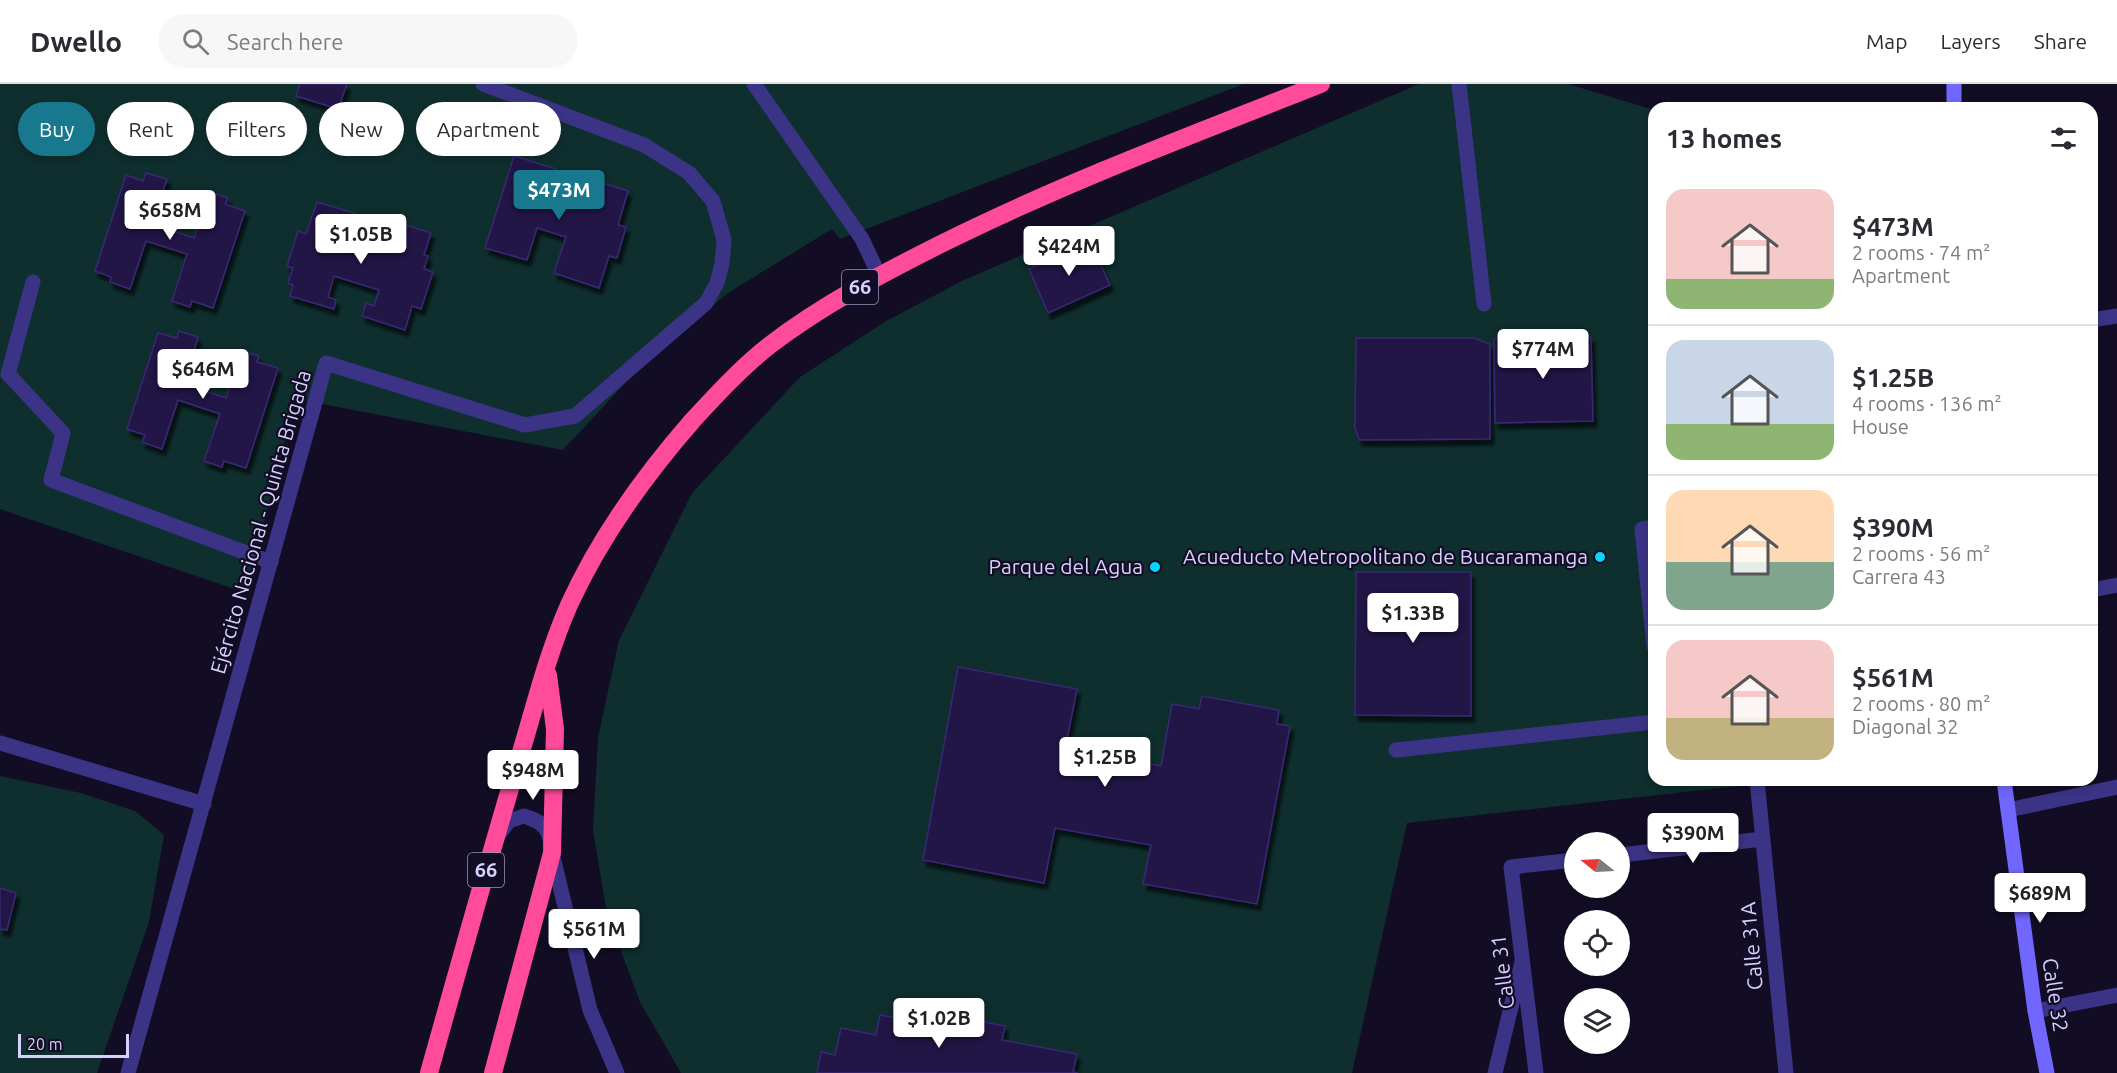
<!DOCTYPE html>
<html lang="en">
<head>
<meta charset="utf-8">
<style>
  body { margin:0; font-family:Ubuntu,sans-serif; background:#f7f7f7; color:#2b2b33; height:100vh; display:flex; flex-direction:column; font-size:22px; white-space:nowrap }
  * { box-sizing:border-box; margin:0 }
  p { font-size:20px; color:#7c7c81 }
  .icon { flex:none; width:33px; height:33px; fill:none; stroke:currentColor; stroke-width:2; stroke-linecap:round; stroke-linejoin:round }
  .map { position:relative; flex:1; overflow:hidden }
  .side { position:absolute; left:1648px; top:18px; width:450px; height:684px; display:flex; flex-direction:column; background:#fff; border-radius:18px; box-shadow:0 3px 9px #0003 }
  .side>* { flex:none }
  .banner { position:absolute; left:18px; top:18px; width:570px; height:54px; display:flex; gap:12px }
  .needle { width:39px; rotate:288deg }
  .fabs { position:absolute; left:1564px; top:748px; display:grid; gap:12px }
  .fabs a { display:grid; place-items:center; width:66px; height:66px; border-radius:50%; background:#fff; box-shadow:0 3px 9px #0003; font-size:30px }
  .scale { position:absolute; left:18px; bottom:15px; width:111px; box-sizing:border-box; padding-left:6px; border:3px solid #d7d0ff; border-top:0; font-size:16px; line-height:21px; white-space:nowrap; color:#d7d0ff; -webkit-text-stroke:4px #120d24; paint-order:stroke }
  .price { position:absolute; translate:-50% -51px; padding:0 14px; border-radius:6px; background:#fff; color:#222; font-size:20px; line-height:39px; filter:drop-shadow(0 2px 3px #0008) }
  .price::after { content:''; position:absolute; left:50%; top:36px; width:18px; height:14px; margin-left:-9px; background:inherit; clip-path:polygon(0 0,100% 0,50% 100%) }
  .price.active { background:#18788d; color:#fff }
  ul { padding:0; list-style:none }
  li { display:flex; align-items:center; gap:18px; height:150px; padding:0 18px }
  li+li { border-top:2px solid #e1e1e2 }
  li span { display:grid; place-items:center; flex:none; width:168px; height:120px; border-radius:18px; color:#555 }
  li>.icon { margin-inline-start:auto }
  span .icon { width:72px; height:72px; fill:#fffc; stroke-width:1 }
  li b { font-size:26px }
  h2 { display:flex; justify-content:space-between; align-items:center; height:72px; padding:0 18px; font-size:26px }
  .chip { padding:0 21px; border-radius:27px; background:#fff; box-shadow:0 3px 9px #0003; font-size:21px; line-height:54px }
  .chip.active { background:#18788d; color:#fff }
  header { display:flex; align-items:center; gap:36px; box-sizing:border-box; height:84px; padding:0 30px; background:#fff; border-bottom:2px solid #e1e1e2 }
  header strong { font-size:28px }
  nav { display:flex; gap:33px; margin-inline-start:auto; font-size:21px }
  .search { width:420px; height:54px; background:#f7f7f7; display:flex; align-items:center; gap:15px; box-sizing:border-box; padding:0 21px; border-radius:33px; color:#7c7c81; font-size:22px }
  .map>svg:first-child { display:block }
  .green { fill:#0f2e2e }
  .building { fill:#231746; stroke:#3a2874; stroke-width:1.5; filter:url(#shadow) }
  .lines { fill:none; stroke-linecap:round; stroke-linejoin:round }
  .lane { stroke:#3b3486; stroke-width:15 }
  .street { stroke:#3b3486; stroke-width:15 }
  .secondary { stroke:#7167ff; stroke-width:15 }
  .highway { stroke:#ff4b9a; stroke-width:18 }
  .poi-dot { fill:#00d7fb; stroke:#120d24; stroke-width:2 }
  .labels { text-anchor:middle; stroke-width:4.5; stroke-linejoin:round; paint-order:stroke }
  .shield { fill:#120d24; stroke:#9c96bd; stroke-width:1.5 }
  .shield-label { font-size:20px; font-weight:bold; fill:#d7d0ff }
  .street-label { font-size:21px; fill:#d7d0ff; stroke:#120d24 }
  .poi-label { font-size:21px; fill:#d7d0ff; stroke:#120d24; text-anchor:end }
</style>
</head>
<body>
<header>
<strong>Dwello</strong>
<div class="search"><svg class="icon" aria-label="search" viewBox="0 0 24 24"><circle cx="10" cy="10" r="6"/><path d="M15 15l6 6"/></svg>Search here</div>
<nav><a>Map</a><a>Layers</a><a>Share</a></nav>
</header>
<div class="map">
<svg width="2117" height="989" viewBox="0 0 2117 989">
  <defs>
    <filter id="shadow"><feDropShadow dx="3.5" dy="6" stdDeviation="1.5" flood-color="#0009"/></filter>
  </defs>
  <rect width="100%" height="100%" fill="#120d24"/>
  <g class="green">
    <path d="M 0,0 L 1244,0 L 840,155 L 832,145 L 728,209 L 644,279 L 563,366 L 296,315 L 246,509 L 0,425 Z"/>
    <path d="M 1419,0 L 1568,0 L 1654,26 L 1654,696 L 1738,696 L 1739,702 L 1407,739 L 1352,989 L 681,989 L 640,918 L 607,830 L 593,746 L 598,654 L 619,556 L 692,409 L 800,293 L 886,237 L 964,196 Z"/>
    <path d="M 0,692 L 81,709 L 135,727 L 164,751 L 149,838 L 97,989 L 0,989 Z"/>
  </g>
  <g class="building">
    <path d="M 300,0 L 347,0 L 338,25 L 296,12 Z"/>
    <path d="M 514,72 L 556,85 L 546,115 L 575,124 L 585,93 L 628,107 L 618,141 L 626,143 L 617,174 L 609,172 L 599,204 L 554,189 L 566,153 L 537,144 L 527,176 L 485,164 Z"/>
    <path d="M 146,89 L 167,95 L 152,140 L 194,154 L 210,108 L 228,114 L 225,120 L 245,127 L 213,224 L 192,217 L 190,223 L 172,217 L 187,170 L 146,157 L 130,205 L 110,198 L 111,193 L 95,187 L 126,91 L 143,97 Z"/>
    <path d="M 317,118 L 354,129 L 345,155 L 387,168 L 390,158 L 380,154 L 387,135 L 431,149 L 424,171 L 428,172 L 424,185 L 433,188 L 421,225 L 412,222 L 405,246 L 362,232 L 366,219 L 374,222 L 379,206 L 334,192 L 328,213 L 336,216 L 334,225 L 290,212 L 293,201 L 288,199 L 293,184 L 287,182 L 298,147 L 306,150 Z"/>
    <path d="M 1090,158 L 1110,201 L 1048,229 L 1029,185 Z"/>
    <path d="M 179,247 L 198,253 L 184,300 L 226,314 L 241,267 L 259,272 L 257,278 L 278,284 L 246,384 L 224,377 L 222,383 L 204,377 L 220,330 L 178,316 L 162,365 L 142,358 L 145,351 L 127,345 L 158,249 L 177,254 Z"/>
    <path d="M 1591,253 L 1593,337 L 1495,339 L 1494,255 Z"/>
    <path d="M 1356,254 L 1474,254 L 1490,260 L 1490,355 L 1359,356 L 1355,344 Z"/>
    <path d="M 1356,488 L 1471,488 L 1471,632 L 1355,631 Z"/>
    <path d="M 958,583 L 1077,605 L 1065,665 L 1161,682 L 1172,620 L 1199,625 L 1202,612 L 1279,626 L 1277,640 L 1290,642 L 1257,820 L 1143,800 L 1151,761 L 1055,744 L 1044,799 L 923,776 Z"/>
    <path d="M 0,804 L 16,809 L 7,846 L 0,845 Z"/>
    <path d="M 902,922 L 1005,942 L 1002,956 L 1077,970 L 1073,988 L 1078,989 L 817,989 L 821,968 L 835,971 L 841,944 L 876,951 L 880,931 L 900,935 Z"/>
  </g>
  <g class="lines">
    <g class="lane">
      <path d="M 754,0 L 862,155 L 879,191"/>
      <path d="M 1459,0 L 1484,220"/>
      <path d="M 33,198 L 8,290 L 63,349 L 51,396 L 271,478"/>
      <path d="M 1654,443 L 1642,445 L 1654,562"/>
      <path d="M 0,659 L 204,720"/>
      <path d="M 1396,666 L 1654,638"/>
      <path d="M 128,989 L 326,279 L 525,341 L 575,332 L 706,219 L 717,199 L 722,180 L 724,156 L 713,117 L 689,89 L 644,61 L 483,0"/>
      <path d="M 1495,989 L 1522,878"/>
    </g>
    <g class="street">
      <path d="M 2092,236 L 2117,232"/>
      <path d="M 2092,506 L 2117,501"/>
      <path d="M 1757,696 L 1786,989"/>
      <path d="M 2008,726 L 2117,703"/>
      <path d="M 499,750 L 509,737 L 524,732 C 547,739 550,747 552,769 L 590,926 L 617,989"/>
      <path d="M 1620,771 L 1763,755"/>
      <path d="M 2035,927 L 2117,911"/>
      <path d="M 1536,989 L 1511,783 L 1575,776"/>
    </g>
    <g class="secondary">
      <path d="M 1954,24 L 1954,0"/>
      <path d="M 2004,696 L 2035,927 L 2047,989"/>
    </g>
    <g class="highway">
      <path d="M 429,989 C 458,885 487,781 518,678 C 534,626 547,571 569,521 C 600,453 644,392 693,336 C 717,310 742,283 770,261 C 822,221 885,188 943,159 C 1066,98 1194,50 1321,0"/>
      <path d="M 493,989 L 552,769 L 555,645 L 548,591"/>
    </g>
  </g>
  <g class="poi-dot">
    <circle cx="1600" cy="473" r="6"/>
    <circle cx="1155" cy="483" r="6"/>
  </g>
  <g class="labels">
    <g class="shield">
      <rect x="842" y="186" width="36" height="34" rx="4.5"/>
      <rect x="468" y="769" width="36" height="34" rx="4.5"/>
    </g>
    <g class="shield-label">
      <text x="860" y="210">66</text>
      <text x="486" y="793">66</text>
    </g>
    <g class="street-label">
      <text transform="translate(261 438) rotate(-74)" y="7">Ejército Nacional - Quinta Brigada</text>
      <text transform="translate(1752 862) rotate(-95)" y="7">Calle 31A</text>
      <text transform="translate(1503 888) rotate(-97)" y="7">Calle 31</text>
      <text transform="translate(2055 911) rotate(81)" y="7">Calle 32</text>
    </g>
    <g class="poi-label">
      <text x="1588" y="480">Acueducto Metropolitano de Bucaramanga</text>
      <text x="1143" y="490">Parque del Agua</text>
    </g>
  </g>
</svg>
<div class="fabs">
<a><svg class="needle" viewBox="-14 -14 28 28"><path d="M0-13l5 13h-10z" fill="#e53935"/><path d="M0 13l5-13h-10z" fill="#7c7c81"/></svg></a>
<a><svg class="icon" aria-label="locate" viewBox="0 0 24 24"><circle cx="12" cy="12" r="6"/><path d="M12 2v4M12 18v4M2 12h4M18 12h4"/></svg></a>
<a><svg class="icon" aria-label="layers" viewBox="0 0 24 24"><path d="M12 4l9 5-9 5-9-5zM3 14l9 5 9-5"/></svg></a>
</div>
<div class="scale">20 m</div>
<b class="price active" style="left:559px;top:137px">$473M</b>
<b class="price" style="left:170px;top:157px">$658M</b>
<b class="price" style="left:361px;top:181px">$1.05B</b>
<b class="price" style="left:1069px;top:193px">$424M</b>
<b class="price" style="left:1543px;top:296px">$774M</b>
<b class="price" style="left:203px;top:316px">$646M</b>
<b class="price" style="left:1413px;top:560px">$1.33B</b>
<b class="price" style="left:1105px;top:704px">$1.25B</b>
<b class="price" style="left:533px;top:717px">$948M</b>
<b class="price" style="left:1693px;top:780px">$390M</b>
<b class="price" style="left:2040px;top:840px">$689M</b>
<b class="price" style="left:594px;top:876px">$561M</b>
<b class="price" style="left:939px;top:965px">$1.02B</b>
<div class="banner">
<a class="chip active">Buy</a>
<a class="chip">Rent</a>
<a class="chip">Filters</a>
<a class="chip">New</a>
<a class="chip">Apartment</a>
</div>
<section class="side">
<h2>13 homes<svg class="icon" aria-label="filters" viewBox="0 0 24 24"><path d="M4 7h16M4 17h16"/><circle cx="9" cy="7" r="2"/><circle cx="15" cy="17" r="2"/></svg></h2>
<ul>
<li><span style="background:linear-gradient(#f6c9c9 75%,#8fb573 0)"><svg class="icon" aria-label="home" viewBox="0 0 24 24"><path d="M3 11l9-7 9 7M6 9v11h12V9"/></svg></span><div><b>$473M</b><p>2 rooms · 74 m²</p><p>Apartment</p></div></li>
<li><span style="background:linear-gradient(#c9d6e8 70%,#8fb573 0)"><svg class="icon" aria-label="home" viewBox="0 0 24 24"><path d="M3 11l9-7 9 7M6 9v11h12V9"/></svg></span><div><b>$1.25B</b><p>4 rooms · 136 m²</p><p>House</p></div></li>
<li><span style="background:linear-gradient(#ffd9b3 60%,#7fa58c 0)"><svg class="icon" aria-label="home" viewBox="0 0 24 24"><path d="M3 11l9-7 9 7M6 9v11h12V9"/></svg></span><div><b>$390M</b><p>2 rooms · 56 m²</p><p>Carrera 43</p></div></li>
<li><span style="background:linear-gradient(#f6c9c9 65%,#c2b280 0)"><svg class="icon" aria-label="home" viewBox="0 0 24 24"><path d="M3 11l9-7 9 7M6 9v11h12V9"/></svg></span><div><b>$561M</b><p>2 rooms · 80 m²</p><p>Diagonal 32</p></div></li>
</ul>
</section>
</div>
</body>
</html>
